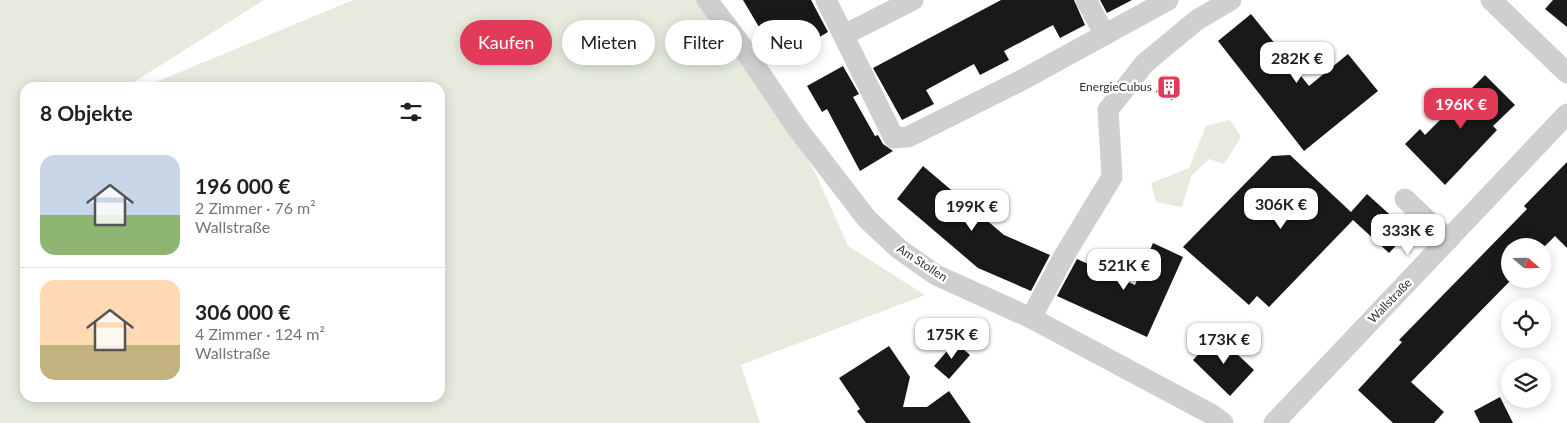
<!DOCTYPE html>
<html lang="de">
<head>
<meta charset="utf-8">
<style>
  body { margin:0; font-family:Lato,sans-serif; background:#f6f6f6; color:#202124; height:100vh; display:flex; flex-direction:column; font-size:19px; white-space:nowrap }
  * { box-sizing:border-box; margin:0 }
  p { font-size:16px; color:#757577 }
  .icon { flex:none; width:28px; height:28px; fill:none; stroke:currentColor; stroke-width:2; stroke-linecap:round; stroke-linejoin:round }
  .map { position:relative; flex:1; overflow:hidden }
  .sheet { position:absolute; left:20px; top:82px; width:425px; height:320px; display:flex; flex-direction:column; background:#fff; border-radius:15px; box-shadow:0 2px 12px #0003 }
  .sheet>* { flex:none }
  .hud { position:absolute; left:460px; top:20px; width:475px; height:45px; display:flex; gap:10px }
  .needle { width:32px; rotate:110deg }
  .tools { position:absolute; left:1501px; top:238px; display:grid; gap:10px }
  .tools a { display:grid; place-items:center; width:50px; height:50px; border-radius:50%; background:#fff; box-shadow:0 2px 12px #0003; font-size:25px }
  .price { position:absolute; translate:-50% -42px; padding:0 11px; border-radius:10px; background:#fff; color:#222; font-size:16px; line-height:32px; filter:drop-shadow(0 1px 2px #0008) }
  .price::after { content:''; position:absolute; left:50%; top:30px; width:15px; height:11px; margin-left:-8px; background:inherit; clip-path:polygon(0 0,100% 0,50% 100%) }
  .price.current { background:#e23b5a; color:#fff }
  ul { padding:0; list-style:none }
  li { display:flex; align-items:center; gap:15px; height:125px; padding:0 20px }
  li+li { border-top:1px solid #e0e0e0 }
  li span { display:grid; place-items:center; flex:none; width:140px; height:100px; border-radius:15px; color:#555 }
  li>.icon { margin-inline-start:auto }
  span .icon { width:60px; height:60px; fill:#fffc; stroke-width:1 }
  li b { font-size:21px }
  h2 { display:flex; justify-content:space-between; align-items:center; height:60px; padding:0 20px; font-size:21px }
  .chip { padding:0 18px; border-radius:22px; background:#fff; box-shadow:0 2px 12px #0003; font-size:18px; line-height:45px }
  .chip.current { background:#e23b5a; color:#fff }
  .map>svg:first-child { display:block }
  .green { fill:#e6ebde }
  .building { fill:#191919 }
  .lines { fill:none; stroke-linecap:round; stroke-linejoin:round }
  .minor { stroke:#cfcfcf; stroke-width:21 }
  .labels { text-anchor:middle; stroke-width:5; stroke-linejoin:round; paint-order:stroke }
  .poi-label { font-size:12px; fill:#323232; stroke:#fff; text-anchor:end }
  .street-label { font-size:12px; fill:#323232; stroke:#fff }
</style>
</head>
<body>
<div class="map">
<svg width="1567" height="423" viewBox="0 0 1567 423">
  <rect width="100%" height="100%" fill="#fff"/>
  <g class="green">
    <path d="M 0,0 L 264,0 L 126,87 L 25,88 L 25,398 L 440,398 L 440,88 L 144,87 L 353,0 L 713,0 L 815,172 L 848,246 L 925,295 L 741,365 L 760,423 L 0,423 Z"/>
    <path d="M 1230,120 L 1241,137 L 1224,164 L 1209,159 L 1191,176 L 1182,207 L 1156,202 L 1151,183 L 1189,168 L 1206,126 Z"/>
  </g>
  <g class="building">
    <path d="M 743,0 L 811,0 L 828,32 L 779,61 Z"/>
    <path d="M 1001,0 L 1074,0 L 1085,25 L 1060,38 L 1053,25 L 1004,51 L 1009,60 L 980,75 L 974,64 L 926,90 L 934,104 L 902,120 L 873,68 Z"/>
    <path d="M 1100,0 L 1132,0 L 1107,13 Z"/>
    <path d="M 1553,0 L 1567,0 L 1567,27 L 1545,9 Z"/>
    <path d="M 1251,14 L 1309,86 L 1348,54 L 1378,91 L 1304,151 L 1218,41 Z"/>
    <path d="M 843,66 L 859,94 L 853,97 L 875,136 L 878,135 L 883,144 L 893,151 L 860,171 L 827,109 L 822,112 L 807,86 Z"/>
    <path d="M 1165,75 L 1181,83 L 1172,100 L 1156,92 Z"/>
    <path d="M 1485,75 L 1515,105 L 1493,126 L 1497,130 L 1445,185 L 1405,144 L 1420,129 L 1425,135 Z"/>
    <path d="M 1290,155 L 1351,212 L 1367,194 L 1409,232 L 1389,253 L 1353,220 L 1269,307 L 1257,296 L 1249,305 L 1183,247 L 1272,156 Z"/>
    <path d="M 1567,162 L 1567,248 L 1555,236 L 1545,246 L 1510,246 L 1510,281 L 1411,382 L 1444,412 L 1434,423 L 1393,423 L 1358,390 L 1402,342 L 1399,340 L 1527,209 L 1524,206 Z"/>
    <path d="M 923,166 L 1004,235 L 1050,255 L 1031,291 L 978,268 L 897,199 Z"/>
    <path d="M 1153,243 L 1183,257 L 1147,337 L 1057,296 L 1077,259 L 1135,285 Z"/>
    <path d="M 1217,335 L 1254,370 L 1230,396 L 1193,360 Z"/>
    <path d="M 955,342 L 970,355 L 949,379 L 934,366 Z"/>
    <path d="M 889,346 L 910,377 L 903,407 L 927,407 L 949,391 L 971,423 L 866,423 L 857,411 L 860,409 L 839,378 Z"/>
    <path d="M 1500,397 L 1513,423 L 1480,423 L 1474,411 Z"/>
  </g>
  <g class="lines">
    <g class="minor">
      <path d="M 707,0 L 739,42 L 797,128 L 867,219 L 899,249 L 936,275 L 1031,318 L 1211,414 L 1223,423"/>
      <path d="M 826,0 L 894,138 L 908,137 L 1024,79 L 1168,0"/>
      <path d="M 1086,0 L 1105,35"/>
      <path d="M 1491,0 L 1567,73"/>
      <path d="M 844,35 L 913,0"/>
      <path d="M 1405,199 L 1448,240"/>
      <path d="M 1031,318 L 1064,256 L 1112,177 L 1108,110 L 1145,63 L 1197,20 L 1231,0"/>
      <path d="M 1274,423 L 1567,114"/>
    </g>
  </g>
  <defs>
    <g id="building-square" transform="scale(1.25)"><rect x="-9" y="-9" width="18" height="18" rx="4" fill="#e23b5a" stroke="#fff"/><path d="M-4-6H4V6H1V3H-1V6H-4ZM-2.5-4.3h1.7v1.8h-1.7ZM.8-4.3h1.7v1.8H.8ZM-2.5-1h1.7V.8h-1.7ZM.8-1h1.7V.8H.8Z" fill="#fff"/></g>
  </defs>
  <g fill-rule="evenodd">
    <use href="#building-square" x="1169" y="87"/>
  </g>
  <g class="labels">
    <g class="poi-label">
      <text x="1152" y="91">EnergieCubus</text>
    </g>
    <g class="street-label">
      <text transform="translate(922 263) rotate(33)" y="4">Am Stollen</text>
      <text transform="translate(1390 301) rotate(-46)" y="4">Wallstraße</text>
    </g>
  </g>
</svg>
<div class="tools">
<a><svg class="needle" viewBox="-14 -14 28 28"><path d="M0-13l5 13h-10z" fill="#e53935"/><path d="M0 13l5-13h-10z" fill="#757577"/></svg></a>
<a><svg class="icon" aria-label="locate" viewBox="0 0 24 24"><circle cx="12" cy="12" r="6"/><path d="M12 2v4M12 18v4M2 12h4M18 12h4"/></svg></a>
<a><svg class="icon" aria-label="layers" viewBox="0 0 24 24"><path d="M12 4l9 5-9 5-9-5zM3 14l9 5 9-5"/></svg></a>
</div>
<b class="price" style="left:1297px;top:84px">282K €</b>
<b class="price current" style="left:1461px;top:130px">196K €</b>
<b class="price" style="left:1281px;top:230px">306K €</b>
<b class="price" style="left:972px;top:232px">199K €</b>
<b class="price" style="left:1408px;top:256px">333K €</b>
<b class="price" style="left:1124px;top:291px">521K €</b>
<b class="price" style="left:952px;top:360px">175K €</b>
<b class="price" style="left:1224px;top:365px">173K €</b>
<div class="hud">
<a class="chip current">Kaufen</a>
<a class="chip">Mieten</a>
<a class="chip">Filter</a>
<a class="chip">Neu</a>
</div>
<section class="sheet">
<h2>8 Objekte<svg class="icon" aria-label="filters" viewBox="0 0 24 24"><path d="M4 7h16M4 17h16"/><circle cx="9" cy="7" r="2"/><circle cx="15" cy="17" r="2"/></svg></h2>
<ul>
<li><span style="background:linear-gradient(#c9d6e8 60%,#8fb573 0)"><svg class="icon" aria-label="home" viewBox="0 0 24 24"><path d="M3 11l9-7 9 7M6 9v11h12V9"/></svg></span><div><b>196 000 €</b><p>2 Zimmer · 76 m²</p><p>Wallstraße</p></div></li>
<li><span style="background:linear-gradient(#ffd9b3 65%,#c2b280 0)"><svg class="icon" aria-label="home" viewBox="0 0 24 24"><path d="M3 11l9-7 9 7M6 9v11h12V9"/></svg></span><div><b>306 000 €</b><p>4 Zimmer · 124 m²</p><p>Wallstraße</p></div></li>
</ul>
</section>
</div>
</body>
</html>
